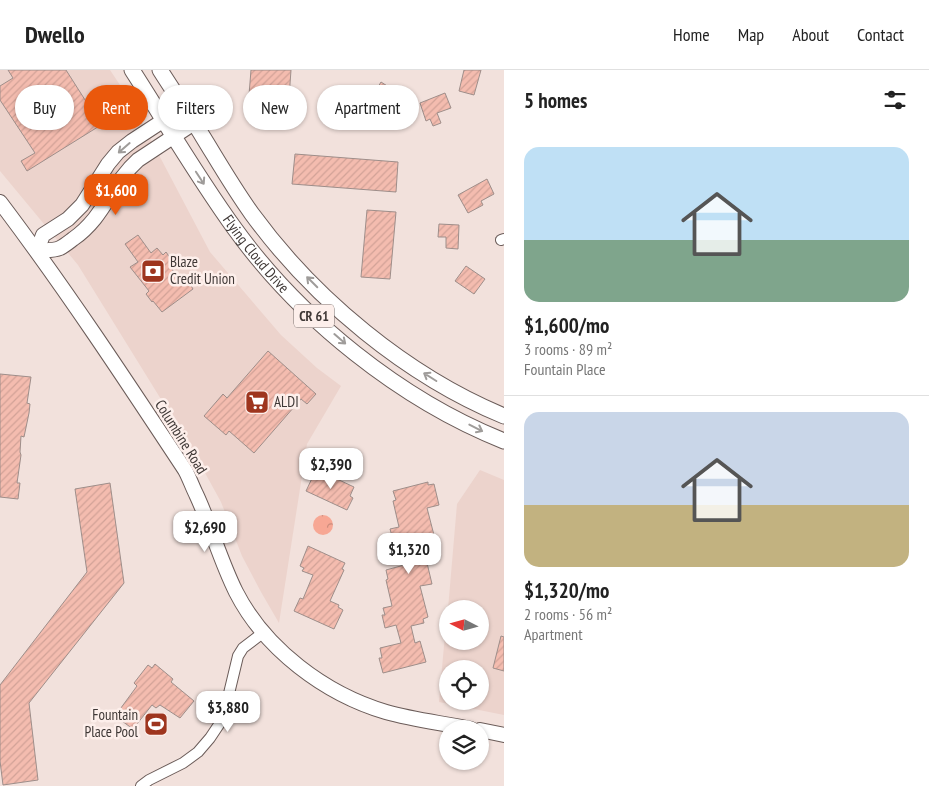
<!DOCTYPE html>
<html lang="en">
<head>
<meta charset="utf-8">
<style>
  body { margin:0; font-family:"PT Sans Narrow",sans-serif; background:#f6f6f6; color:#222; height:100vh; display:flex; flex-direction:column; font-size:19px; white-space:nowrap }
  * { box-sizing:border-box; margin:0 }
  p { font-size:16px; color:#767676 }
  .icon { flex:none; width:28px; height:28px; fill:none; stroke:currentColor; stroke-width:2; stroke-linecap:round; stroke-linejoin:round }
  .map { position:relative; flex:1; overflow:hidden }
  .sheet { display:flex; flex-direction:column; background:#fff; width:425px }
  .sheet>* { flex:none }
  .banner { position:absolute; left:15px; top:15px; width:414px; height:45px; display:flex; gap:10px }
  .needle { width:32px; rotate:276deg }
  .fabs { position:absolute; left:439px; top:530px; display:grid; gap:10px }
  .fabs a { display:grid; place-items:center; width:50px; height:50px; border-radius:50%; background:#fff; box-shadow:0 1px 4px #0004; font-size:25px }
  .price { position:absolute; translate:-50% -42px; padding:0 11px; border-radius:10px; background:#fff; color:#222; font-size:16px; line-height:32px; filter:drop-shadow(0 1px 2px #0008) }
  .price::after { content:''; position:absolute; left:50%; top:30px; width:15px; height:11px; margin-left:-8px; background:inherit; clip-path:polygon(0 0,100% 0,50% 100%) }
  .price.active { background:#ea580c; color:#fff }
  ul { padding:0; list-style:none }
  li { display:grid; align-content:center; gap:10px; height:265px; padding:0 20px }
  li+li { border-top:1px solid #e0e0e0 }
  li span { display:grid; place-items:center; height:155px; border-radius:15px; color:#555 }
  li>.icon { margin-inline-start:auto }
  span .icon { width:90px; height:90px; fill:#fffc; stroke-width:1 }
  li b { font-size:21px }
  h2 { display:flex; justify-content:space-between; align-items:center; height:60px; padding:0 20px; font-size:21px }
  .tag { padding:0 18px; border-radius:22px; background:#fff; box-shadow:0 1px 4px #0004; font-size:18px; line-height:45px }
  .tag.active { background:#ea580c; color:#fff }
  header { display:flex; align-items:center; gap:30px; box-sizing:border-box; height:70px; padding:0 25px; background:#fff; border-bottom:1px solid #e0e0e0 }
  header strong { font-size:24px }
  nav { display:flex; gap:28px; margin-inline-start:auto; font-size:18px }
  main { display:flex; flex:1; min-height:0 }
  .map>svg:first-child { display:block }
  .built { fill:#ecd3cc; fill-rule:evenodd }
  .park { fill:url(#park-crowns) }
  .water { fill:url(#water-ripples) }
  .building { fill:url(#building-hatch); stroke:#9e8e8a }
  .lines { fill:none; stroke-linecap:round; stroke-linejoin:round }
  .street-casing { stroke:#6a5b58; stroke-width:12 }
  .secondary-casing { stroke:#6a5b58; stroke-width:16 }
  .primary-casing { stroke:#6a5b58; stroke-width:17 }
  .street { stroke:#fff; stroke-width:10 }
  .secondary { stroke:#fff; stroke-width:14 }
  .primary { stroke:#fff; stroke-width:15 }
  .oneway { stroke:#9f9c9a }
  .labels { text-anchor:middle; stroke-width:5; stroke-linejoin:round; paint-order:stroke }
  .shield { fill:#fdefeb; stroke:#786f6c; stroke-width:1 }
  .shield-label { font-size:14px; font-weight:bold; fill:#3f3836 }
  .street-label { font-size:15px; fill:#3f3836; stroke:#fdefeb }
  .poi-label { font-size:15px; fill:#3f3836; stroke:#fdefeb; text-anchor:start }
</style>
</head>
<body>
<header>
<strong>Dwello</strong>
<nav><a>Home</a><a>Map</a><a>About</a><a>Contact</a></nav>
</header>
<main>
<div class="map">
<svg width="504" height="716" viewBox="0 0 504 716">
  <defs>
    <pattern id="park-crowns" width="20" height="18" patternUnits="userSpaceOnUse" patternTransform="scale(1.25)"><rect width="20" height="18" fill="#f7a794"/><path d="M2 6a3 3 0 1 1 6 0M12 15a3 3 0 1 1 6 0" fill="none" stroke="#c9897a"/></pattern>
    <pattern id="water-ripples" width="26" height="14" patternUnits="userSpaceOnUse" patternTransform="scale(1.25)"><rect width="26" height="14" fill="#c7725e"/><path d="M2 4q2-2 4 0t4 0M15 11q2-2 4 0t4 0" fill="none" stroke="#a35f4e"/></pattern>
    <pattern id="building-hatch" width="6" height="6" patternUnits="userSpaceOnUse" patternTransform="scale(1.25)"><rect width="6" height="6" fill="#f4bcaf"/><path d="M-1 1l2-2M0 6l6-6M5 7l2-2" fill="none" stroke="#d2a297"/></pattern>
  </defs>
  <rect width="100%" height="100%" fill="#f2e1dc"/>
  <g class="built">
    <path d="M 0,0 L 110,0 L 130,30 L 210,182 L 281,265 L 317,298 L 341,316 L 307,374 L 279,553 L 261,522 L 242,486 L 221,432 L 193,381 L 78,195 L 0,101 Z"/>
    <path d="M 480,400 L 504,410 L 504,645 L 439,632 L 447,542 L 448,571 L 480,571 L 480,539 L 448,539 L 457,434 ZM 448,599 L 480,599 L 480,631 L 448,631 Z"/>
  </g>
  <circle class="park" cx="323" cy="455" r="10"/>
  <path class="water" d="M 160,644 L 166,649 L 154,665 L 146,660 L 157,645 Z"/>
  <g class="building">
    <path d="M 8,0 L 66,0 L 101,55 L 27,101 L 21,91 L 35,83 L 0,30 L 0,16 L 13,8 Z"/>
    <path d="M 251,0 L 291,0 L 289,28 L 249,25 Z"/>
    <path d="M 464,0 L 481,0 L 474,25 L 459,21 Z"/>
    <path d="M 381,12 L 395,21 L 390,30 L 402,37 L 395,49 L 368,34 Z"/>
    <path d="M 445,23 L 451,38 L 437,43 L 441,53 L 433,56 L 430,49 L 426,51 L 420,33 Z"/>
    <path d="M 295,84 L 398,92 L 396,122 L 292,114 Z"/>
    <path d="M 487,109 L 494,124 L 481,131 L 483,135 L 468,143 L 458,125 Z"/>
    <path d="M 367,140 L 396,142 L 390,209 L 361,207 Z"/>
    <path d="M 439,154 L 459,155 L 458,179 L 446,178 L 446,167 L 438,167 Z"/>
    <path d="M 138,165 L 151,183 L 157,178 L 163,185 L 166,182 L 173,192 L 169,195 L 183,215 L 188,211 L 193,219 L 162,242 L 153,231 L 152,232 L 146,224 L 149,221 L 130,197 L 138,192 L 125,174 Z"/>
    <path d="M 466,196 L 485,209 L 474,224 L 455,211 Z"/>
    <path d="M 268,281 L 316,324 L 307,334 L 301,329 L 254,383 L 229,361 L 226,365 L 204,346 L 223,324 L 227,328 Z"/>
    <path d="M 0,304 L 31,307 L 27,333 L 30,334 L 29,343 L 24,367 L 21,366 L 20,382 L 21,385 L 17,413 L 20,413 L 18,429 L 0,427 Z"/>
    <path d="M 315,402 L 321,405 L 322,402 L 354,417 L 350,426 L 353,428 L 347,440 L 306,421 Z"/>
    <path d="M 428,412 L 428,415 L 434,414 L 439,435 L 427,438 L 435,469 L 430,470 L 431,474 L 417,478 L 421,494 L 427,493 L 432,514 L 420,516 L 428,547 L 423,549 L 424,553 L 411,556 L 415,573 L 420,571 L 426,592 L 383,603 L 379,588 L 382,588 L 380,578 L 401,573 L 396,555 L 385,558 L 382,545 L 385,545 L 383,538 L 392,536 L 386,510 L 388,509 L 386,500 L 408,494 L 403,476 L 392,479 L 389,467 L 392,466 L 390,459 L 399,457 L 393,431 L 396,430 L 393,421 Z"/>
    <path d="M 110,413 L 124,513 L 29,633 L 38,710 L 3,715 L 0,691 L 0,615 L 87,502 L 75,419 Z"/>
    <path d="M 308,476 L 345,493 L 342,499 L 344,500 L 330,531 L 339,535 L 338,537 L 343,540 L 334,559 L 294,541 L 300,528 L 303,529 L 313,505 L 302,501 L 304,498 L 300,496 Z"/>
    <path d="M 501,566 L 504,567 L 504,601 L 493,598 Z"/>
    <path d="M 155,594 L 173,609 L 171,612 L 194,631 L 180,648 L 160,635 L 156,638 L 152,635 L 133,659 L 115,646 L 137,616 L 134,613 L 148,595 L 152,598 Z"/>
  </g>
  <g class="lines">
    <g class="street-casing">
      <g id="street">
        <path d="M 501,170 L 504,169"/>
        <path d="M 141,716 L 149,710 L 183,693 L 198,682 L 210,668 L 220,653 L 226,636 L 238,586 L 243,578 L 264,562"/>
      </g>
    </g>
    <g class="secondary-casing">
      <g id="secondary">
        <path d="M 0,132 C 65,218 125,309 185,400 C 189,407 192,416 196,424 C 211,456 220,490 236,522 C 265,579 325,624 386,642 C 414,650 443,653 471,659"/>
        <path d="M 37,181 L 43,165 L 68,149 L 82,135 L 108,94 L 118,82 L 132,71 L 184,37"/>
        <path d="M 37,181 C 44,180 53,181 60,178 C 64,176 69,172 73,169 C 105,147 111,114 138,90 L 194,53"/>
        <path d="M 480,660 L 504,665"/>
      </g>
    </g>
    <g class="primary-casing">
      <g id="primary">
        <path id="s1" d="M 132,0 C 166,53 198,108 235,159 C 300,249 401,330 504,371"/>
        <path d="M 160,0 C 174,22 189,44 203,67 C 219,93 234,119 252,144 C 314,229 407,306 504,346"/>
      </g>
    </g>
    <use href="#street" class="street"/>
    <use href="#secondary" class="secondary"/>
    <use href="#primary" class="primary"/>
  </g>
  <defs><path id="oneway-shaft" d="M-6 0H5M1.5-3L5.5 0L1.5 3" fill="none" stroke-width="1.6" stroke-linecap="round" stroke-linejoin="round" transform="scale(1.25)"/></defs>
  <g class="oneway">
    <use href="#oneway-shaft" transform="translate(124 78) rotate(139)"/>
    <use href="#oneway-shaft" transform="translate(200 108) rotate(57)"/>
    <use href="#oneway-shaft" transform="translate(312 212) rotate(-135)"/>
    <use href="#oneway-shaft" transform="translate(340 269) rotate(41)"/>
    <use href="#oneway-shaft" transform="translate(430 307) rotate(-148)"/>
    <use href="#oneway-shaft" transform="translate(476 358) rotate(27)"/>
  </g>
  <defs>
    <g id="bank-square" transform="scale(1.25)"><rect x="-9" y="-9" width="18" height="18" rx="4" fill="#9e351e" stroke="#fdefeb"/><path d="M-6-4H6V4H-6ZM0-2.3a2.3 2.3 0 1 0 0 4.6a2.3 2.3 0 1 0 0-4.6Z" fill="#fff"/></g>
    <g id="supermarket-square" transform="scale(1.25)"><rect x="-9" y="-9" width="18" height="18" rx="4" fill="#9e351e" stroke="#fdefeb"/><path d="M-6-5.5h2.5l.6 2H6L4.5 2H-2.5L-4.4-4H-6ZM-1.5 3.2a1.3 1.3 0 1 0 .1 0ZM3 3.2a1.3 1.3 0 1 0 .1 0Z" fill="#fff"/></g>
    <g id="stadium-square" transform="scale(1.25)"><rect x="-9" y="-9" width="18" height="18" rx="4" fill="#9e351e" stroke="#fdefeb"/><path d="M0-5a6.5 5 0 1 0 0 10a6.5 5 0 1 0 0-10ZM-3.5-1.8h7v3.6h-7Z" fill="#fff"/></g>
  </defs>
  <g fill-rule="evenodd">
    <use href="#bank-square" x="153" y="201"/>
    <use href="#supermarket-square" x="257" y="332"/>
    <use href="#stadium-square" x="156" y="654"/>
  </g>
  <g class="labels">
    <rect class="shield" x="294" y="234.5" width="40" height="23" rx="4"/>
    <g class="shield-label">
      <text x="314" y="251">CR 61</text>
    </g>
    <g class="street-label">
      <text dy="5" stroke="none"><textPath href="#s1" startOffset="222">Flying Cloud Drive</textPath></text>
      <text transform="translate(181 367) rotate(58)" y="5">Columbine Road</text>
    </g>
    <g class="poi-label">
      <text x="170" y="197">Blaze<tspan x="170" dy="17">Credit Union</tspan></text>
      <text x="274" y="337">ALDI</text>
      <text x="138" y="650" text-anchor="end">Fountain<tspan x="138" dy="17">Place Pool</tspan></text>
    </g>
  </g>
</svg>
<div class="fabs">
<a><svg class="needle" viewBox="-14 -14 28 28"><path d="M0-13l5 13h-10z" fill="#e53935"/><path d="M0 13l5-13h-10z" fill="#767676"/></svg></a>
<a><svg class="icon" aria-label="locate" viewBox="0 0 24 24"><circle cx="12" cy="12" r="6"/><path d="M12 2v4M12 18v4M2 12h4M18 12h4"/></svg></a>
<a><svg class="icon" aria-label="layers" viewBox="0 0 24 24"><path d="M12 4l9 5-9 5-9-5zM3 14l9 5 9-5"/></svg></a>
</div>
<b class="price active" style="left:116px;top:146px">$1,600</b>
<b class="price" style="left:331px;top:420px">$2,390</b>
<b class="price" style="left:205px;top:483px">$2,690</b>
<b class="price" style="left:409px;top:505px">$1,320</b>
<b class="price" style="left:228px;top:663px">$3,880</b>
<div class="banner">
<a class="tag">Buy</a>
<a class="tag active">Rent</a>
<a class="tag">Filters</a>
<a class="tag">New</a>
<a class="tag">Apartment</a>
</div>
</div>
<section class="sheet">
<h2>5 homes<svg class="icon" aria-label="filters" viewBox="0 0 24 24"><path d="M4 7h16M4 17h16"/><circle cx="9" cy="7" r="2"/><circle cx="15" cy="17" r="2"/></svg></h2>
<ul>
<li><span style="background:linear-gradient(#bfe0f5 60%,#7fa58c 0)"><svg class="icon" aria-label="home" viewBox="0 0 24 24"><path d="M3 11l9-7 9 7M6 9v11h12V9"/></svg></span><div><b>$1,600/mo</b><p>3 rooms · 89 m²</p><p>Fountain Place</p></div></li>
<li><span style="background:linear-gradient(#c9d6e8 60%,#c2b280 0)"><svg class="icon" aria-label="home" viewBox="0 0 24 24"><path d="M3 11l9-7 9 7M6 9v11h12V9"/></svg></span><div><b>$1,320/mo</b><p>2 rooms · 56 m²</p><p>Apartment</p></div></li>
</ul>
</section>
</main>
</body>
</html>
